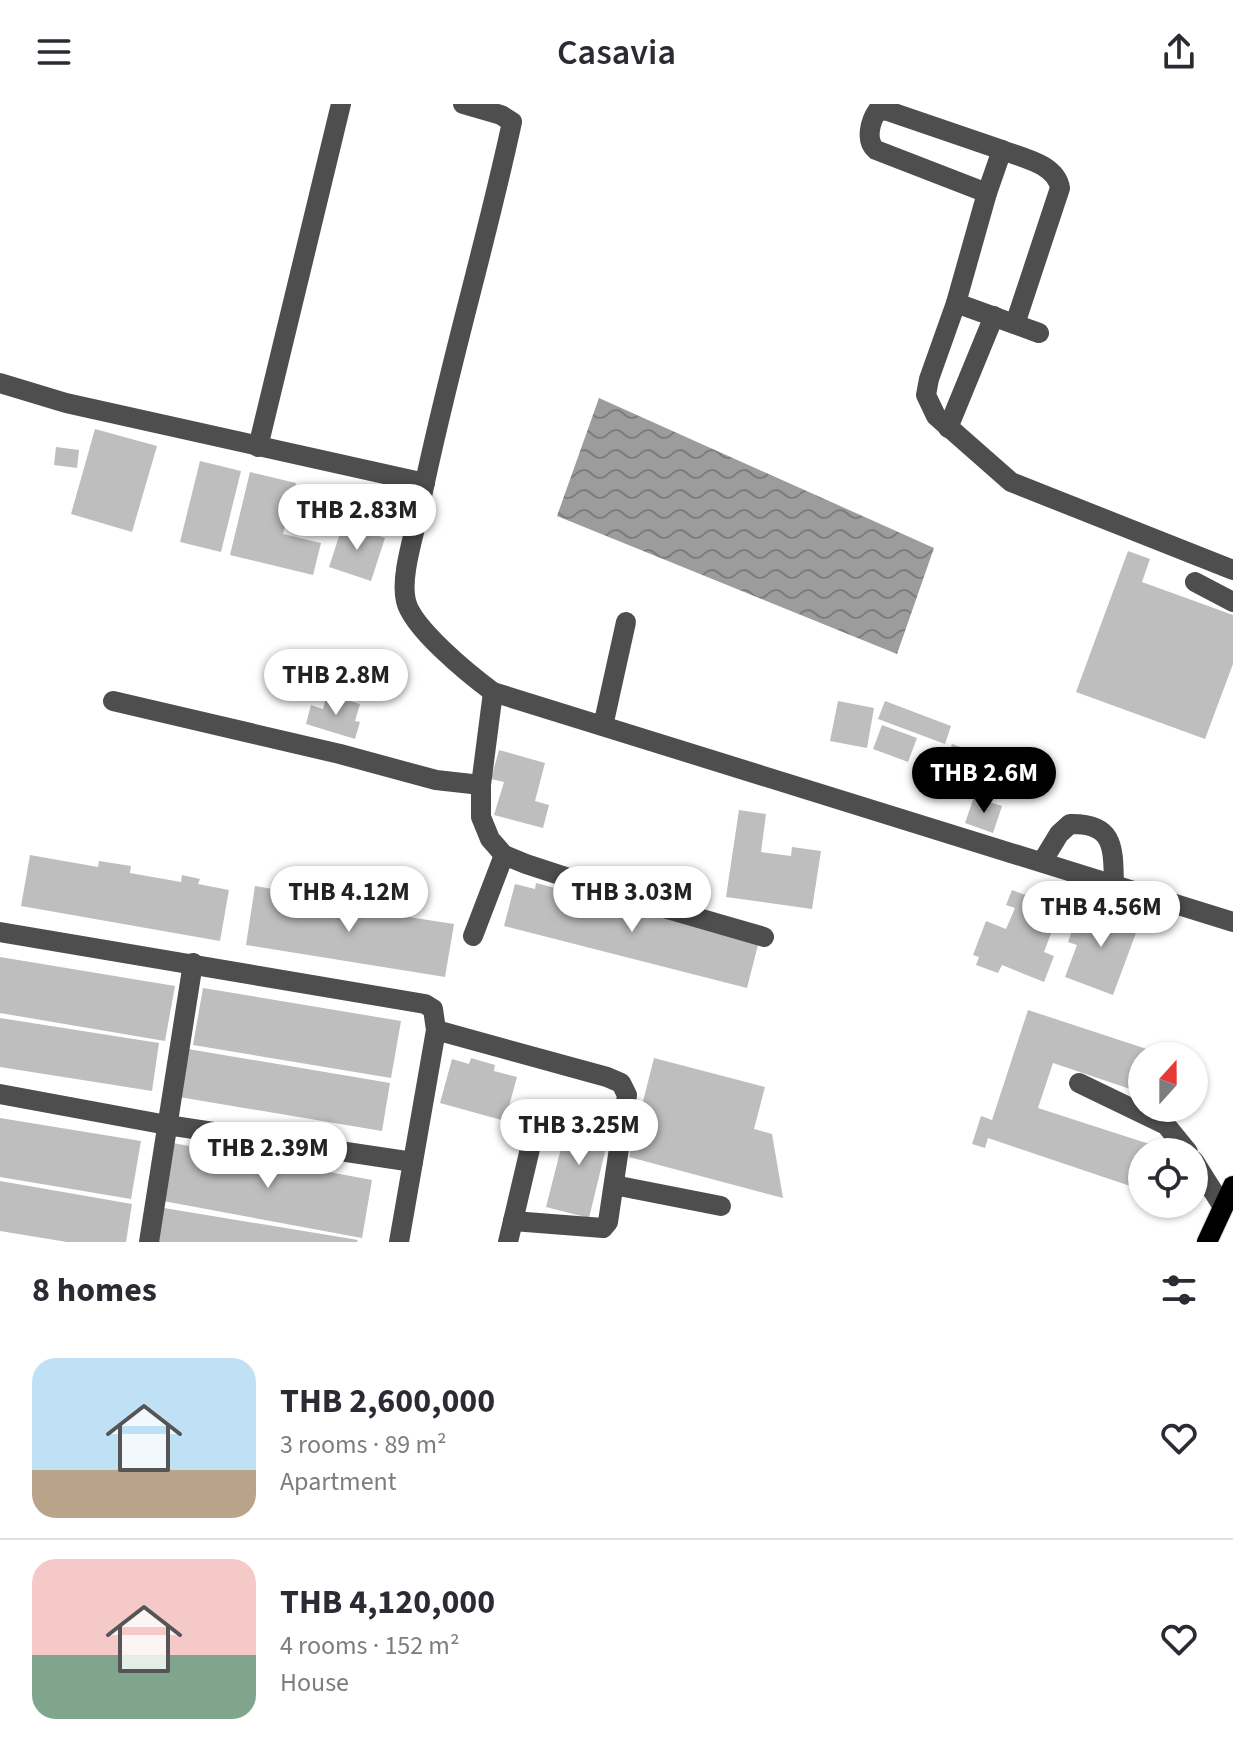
<!DOCTYPE html>
<html lang="en">
<head>
<meta charset="utf-8">
<style>
  body { margin:0; font-family:"Source Sans 3",sans-serif; background:#f7f7f7; color:#2b2b33; height:100vh; display:flex; flex-direction:column; font-size:30px; white-space:nowrap }
  * { box-sizing:border-box; margin:0 }
  p { font-size:26px; color:#7c7c81 }
  .icon { flex:none; width:44px; height:44px; fill:none; stroke:currentColor; stroke-width:2; stroke-linecap:round; stroke-linejoin:round }
  .map { position:relative; height:1138px; overflow:hidden }
  .sheet { display:flex; flex-direction:column; background:#fff; flex:1 }
  .sheet>* { flex:none }
  .needle { width:52px; rotate:21deg }
  .tools { position:absolute; left:1128px; top:938px; display:grid; gap:16px }
  .tools a { display:grid; place-items:center; width:80px; height:80px; border-radius:50%; background:#fff; box-shadow:0 2px 6px #0004; font-size:40px }
  .price { position:absolute; translate:-50% -68px; padding:0 18px; border-radius:28px; background:#fff; color:#222; font-size:26px; line-height:52px; filter:drop-shadow(0 2px 4px #0008) }
  .price::after { content:''; position:absolute; left:50%; top:48px; width:24px; height:18px; margin-left:-12px; background:inherit; clip-path:polygon(0 0,100% 0,50% 100%) }
  .price.selected { background:#000; color:#fff }
  ul { padding:0; list-style:none }
  li { display:flex; align-items:center; gap:24px; height:200px; padding:0 32px }
  li+li { border-top:2px solid #e1e1e2 }
  li span { display:grid; place-items:center; flex:none; width:224px; height:160px; border-radius:24px; color:#555 }
  li>.icon { margin-inline-start:auto }
  span .icon { width:96px; height:96px; fill:#fffc; stroke-width:1 }
  li b { font-size:34px }
  h2 { display:flex; justify-content:space-between; align-items:center; height:96px; padding:0 32px; font-size:34px }
  header { display:flex; justify-content:space-between; align-items:center; height:104px; padding:0 32px; background:#fff; font-size:36px; font-weight:600 }
  .map>svg:first-child { display:block }
  .water { fill:url(#water-waves) }
  .building { fill:#bebebe }
  .lines { fill:none; stroke-linecap:round; stroke-linejoin:round }
  .major-casing { stroke:#dbdbdb; stroke-width:22 }
  .minor { stroke:#4e4e4e; stroke-width:20 }
  .major { stroke:#000; stroke-width:20 }
</style>
</head>
<body>
<header><svg class="icon" aria-label="menu" viewBox="0 0 24 24"><path d="M4 6h16M4 12h16M4 18h16"/></svg>Casavia<svg class="icon" aria-label="share" viewBox="0 0 24 24"><path d="M12 15V3M7 8l5-5 5 5M5 13v7h14v-7"/></svg></header>
<div class="map">
<svg width="1233" height="1138" viewBox="0 0 1233 1138">
  <defs>
    <pattern id="water-waves" width="16" height="10" patternUnits="userSpaceOnUse" patternTransform="scale(2)"><rect width="16" height="10" fill="#9c9c9c"/><path d="M0 5q4-4 8 0t8 0" fill="none" stroke="#7d7d7d"/></pattern>
  </defs>
  <rect width="100%" height="100%" fill="#fff"/>
  <path class="water" d="M 599,294 L 934,444 L 897,550 L 557,412 Z"/>
  <g class="building">
    <path d="M 95,325 L 157,342 L 132,428 L 71,410 Z"/>
    <path d="M 56,343 L 79,346 L 77,364 L 54,361 Z"/>
    <path d="M 200,357 L 241,367 L 221,448 L 180,438 Z"/>
    <path d="M 250,368 L 296,379 L 283,430 L 321,439 L 313,471 L 230,451 Z"/>
    <path d="M 359,381 L 396,388 L 390,424 L 352,416 Z"/>
    <path d="M 306,384 L 336,391 L 327,426 L 297,419 Z"/>
    <path d="M 343,420 L 385,434 L 371,477 L 329,463 Z"/>
    <path d="M 1128,447 L 1150,455 L 1142,478 L 1233,511 L 1233,560 L 1205,635 L 1076,588 Z"/>
    <path d="M 327,590 L 360,600 L 355,617 L 360,618 L 355,635 L 306,620 L 311,601 L 323,605 Z"/>
    <path d="M 838,597 L 874,604 L 867,644 L 830,637 Z"/>
    <path d="M 885,597 L 951,622 L 945,640 L 878,615 Z"/>
    <path d="M 882,621 L 917,634 L 908,658 L 873,645 Z"/>
    <path d="M 952,640 L 985,652 L 974,683 L 941,671 Z"/>
    <path d="M 499,646 L 545,659 L 535,697 L 549,701 L 543,724 L 494,711 L 504,678 L 491,675 Z"/>
    <path d="M 974,693 L 1002,702 L 993,729 L 965,719 Z"/>
    <path d="M 739,706 L 766,710 L 761,748 L 791,752 L 792,743 L 821,747 L 812,805 L 726,793 Z"/>
    <path d="M 30,751 L 98,763 L 99,757 L 131,762 L 130,769 L 181,778 L 182,771 L 200,775 L 198,780 L 229,786 L 220,837 L 21,802 Z"/>
    <path d="M 536,779 L 759,837 L 747,884 L 504,822 L 515,780 L 535,785 Z"/>
    <path d="M 255,782 L 273,785 L 272,791 L 326,799 L 327,795 L 357,799 L 356,805 L 454,820 L 445,873 L 246,841 Z"/>
    <path d="M 1031,785 L 1063,798 L 1044,848 L 1054,852 L 1044,878 L 1002,861 L 998,869 L 976,861 L 979,853 L 973,851 L 986,817 L 1006,825 L 1015,804 L 1006,801 L 1012,786 L 1028,792 Z"/>
    <path d="M 1093,802 L 1140,818 L 1113,891 L 1065,873 L 1077,841 L 1068,838 L 1076,816 L 1086,820 Z"/>
    <path d="M 0,853 L 175,882 L 165,937 L 0,909 Z"/>
    <path d="M 203,884 L 401,917 L 391,974 L 193,941 Z"/>
    <path d="M 1028,906 L 1165,951 L 1142,952 L 1142,989 L 1053,959 L 1038,1004 L 1171,1047 L 1142,1048 L 1142,1086 L 988,1034 L 985,1044 L 972,1040 L 981,1012 L 992,1016 Z"/>
    <path d="M 0,914 L 159,939 L 152,987 L 0,963 Z"/>
    <path d="M 188,945 L 390,979 L 382,1027 L 179,993 Z"/>
    <path d="M 471,954 L 495,961 L 494,967 L 517,973 L 505,1017 L 440,999 L 452,955 L 469,960 Z"/>
    <path d="M 654,954 L 765,983 L 754,1025 L 772,1030 L 783,1094 L 629,1053 Z"/>
    <path d="M 569,1013 L 611,1023 L 589,1114 L 546,1103 Z"/>
    <path d="M 0,1014 L 141,1037 L 131,1095 L 0,1073 Z"/>
    <path d="M 173,1039 L 372,1076 L 362,1134 L 163,1097 Z"/>
    <path d="M 0,1077 L 132,1100 L 126,1138 L 67,1138 L 0,1127 Z"/>
    <path d="M 164,1104 L 358,1136 L 357,1138 L 158,1138 Z"/>
  </g>
  <g class="lines">
    <g class="major-casing">
      <path id="major" d="M 1207,1138 L 1233,1082"/>
    </g>
    <g class="minor">
      <path d="M 463,0 L 501,11 L 512,18 C 484,148 445,276 419,407 C 414,432 400,473 406,497 C 412,524 470,571 493,588 L 1233,818"/>
      <path d="M 1002,46 L 888,7 L 878,6 C 870,17 865,37 876,46 L 987,89 L 956,199 L 929,275 L 926,291 L 936,312 L 1011,378 L 1233,466"/>
      <path d="M 987,89 L 1002,46 C 1023,54 1056,60 1060,84 L 1015,220"/>
      <path d="M 956,199 L 1039,229"/>
      <path d="M 0,279 L 66,299 L 425,379"/>
      <path d="M 948,324 L 994,212"/>
      <path d="M 258,343 L 341,0"/>
      <path d="M 1195,478 L 1233,498"/>
      <path d="M 493,588 L 481,681 L 481,713 L 490,735 L 504,751 L 526,760 L 636,796 L 764,833"/>
      <path d="M 113,597 L 340,650 L 436,676 L 481,681"/>
      <path d="M 603,622 L 626,518"/>
      <path d="M 1042,758 L 1059,730 L 1070,720 C 1115,719 1113,744 1114,780"/>
      <path d="M 0,828 L 425,900 L 433,905 L 436,926 L 399,1138"/>
      <path d="M 473,832 L 504,751"/>
      <path d="M 436,926 L 607,973 L 621,979 L 627,991 L 608,1118 L 603,1124 L 513,1117 L 508,1138"/>
      <path d="M 1079,979 L 1166,1021 L 1188,1048"/>
      <path d="M 0,990 L 167,1021 L 413,1058"/>
      <path d="M 1194,1057 L 1223,1103"/>
      <path d="M 614,1081 L 721,1102"/>
      <path d="M 513,1117 L 537,1015"/>
      <path d="M 149,1138 L 193,859"/>
    </g>
    <use href="#major" class="major"/>
  </g>
</svg>
<div class="tools">
<a><svg class="needle" viewBox="-14 -14 28 28"><path d="M0-13l5 13h-10z" fill="#e53935"/><path d="M0 13l5-13h-10z" fill="#7c7c81"/></svg></a>
<a><svg class="icon" aria-label="locate" viewBox="0 0 24 24"><circle cx="12" cy="12" r="6"/><path d="M12 2v4M12 18v4M2 12h4M18 12h4"/></svg></a>
</div>
<b class="price" style="left:357px;top:448px">THB 2.83M</b>
<b class="price" style="left:336px;top:613px">THB 2.8M</b>
<b class="price selected" style="left:984px;top:711px">THB 2.6M</b>
<b class="price" style="left:349px;top:830px">THB 4.12M</b>
<b class="price" style="left:632px;top:830px">THB 3.03M</b>
<b class="price" style="left:1101px;top:845px">THB 4.56M</b>
<b class="price" style="left:579px;top:1063px">THB 3.25M</b>
<b class="price" style="left:268px;top:1086px">THB 2.39M</b>
</div>
<section class="sheet">
<h2>8 homes<svg class="icon" aria-label="filters" viewBox="0 0 24 24"><path d="M4 7h16M4 17h16"/><circle cx="9" cy="7" r="2"/><circle cx="15" cy="17" r="2"/></svg></h2>
<ul>
<li><span style="background:linear-gradient(#bfe0f5 70%,#b9a48a 0)"><svg class="icon" aria-label="home" viewBox="0 0 24 24"><path d="M3 11l9-7 9 7M6 9v11h12V9"/></svg></span><div><b>THB 2,600,000</b><p>3 rooms · 89 m²</p><p>Apartment</p></div><svg class="icon" aria-label="heart" viewBox="0 0 24 24"><path d="M12 20l-8-8c-3-5 5-10 8-4 3-6 11-1 8 4z"/></svg></li>
<li><span style="background:linear-gradient(#f6c9c9 60%,#7fa58c 0)"><svg class="icon" aria-label="home" viewBox="0 0 24 24"><path d="M3 11l9-7 9 7M6 9v11h12V9"/></svg></span><div><b>THB 4,120,000</b><p>4 rooms · 152 m²</p><p>House</p></div><svg class="icon" aria-label="heart" viewBox="0 0 24 24"><path d="M12 20l-8-8c-3-5 5-10 8-4 3-6 11-1 8 4z"/></svg></li>
</ul>
</section>
</body>
</html>
